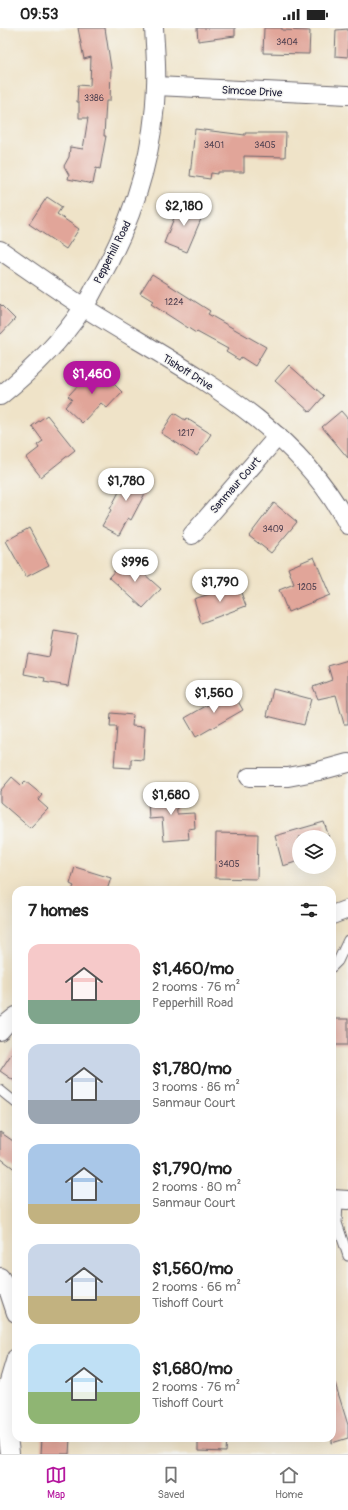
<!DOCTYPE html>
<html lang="en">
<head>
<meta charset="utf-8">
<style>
  body { margin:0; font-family:Pangolin,sans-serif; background:#f2f2f2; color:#222; height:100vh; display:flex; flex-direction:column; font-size:15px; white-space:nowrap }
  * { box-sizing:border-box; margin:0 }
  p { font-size:13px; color:#767676 }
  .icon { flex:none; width:22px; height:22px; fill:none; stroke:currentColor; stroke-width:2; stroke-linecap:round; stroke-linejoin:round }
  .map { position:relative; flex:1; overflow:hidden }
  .panel { position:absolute; left:12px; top:858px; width:324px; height:556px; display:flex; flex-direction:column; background:#fff; border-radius:12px; box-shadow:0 4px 16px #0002 }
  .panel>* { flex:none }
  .tools { position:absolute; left:292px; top:802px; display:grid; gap:8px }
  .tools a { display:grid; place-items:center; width:44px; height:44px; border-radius:50%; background:#fff; box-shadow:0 4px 16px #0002; font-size:20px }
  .price { position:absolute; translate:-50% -34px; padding:0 9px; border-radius:14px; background:#fff; color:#222; font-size:13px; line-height:26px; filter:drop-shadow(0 1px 2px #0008) }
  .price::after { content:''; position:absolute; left:50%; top:24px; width:12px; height:9px; margin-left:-6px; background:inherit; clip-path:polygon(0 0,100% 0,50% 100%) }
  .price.current { background:#b5179e; color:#fff }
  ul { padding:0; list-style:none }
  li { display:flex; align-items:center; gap:12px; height:100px; padding:0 16px }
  li span { display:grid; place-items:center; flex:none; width:112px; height:80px; border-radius:12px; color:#555 }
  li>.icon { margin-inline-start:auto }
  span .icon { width:48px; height:48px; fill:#fffc; stroke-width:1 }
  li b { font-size:17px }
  h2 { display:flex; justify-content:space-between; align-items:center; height:48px; padding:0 16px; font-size:17px }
  .status { display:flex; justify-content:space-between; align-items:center; height:28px; padding:0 20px; background:#fff; direction:ltr }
  .status svg { height:11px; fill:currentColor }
  .menu { display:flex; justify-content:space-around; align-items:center; height:56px; border-top:1px solid #e0e0e0; background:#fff; font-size:11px; color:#767676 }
  .menu a { display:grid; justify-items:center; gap:2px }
  .menu .current { color:#b5179e }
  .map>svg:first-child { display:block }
  .building { fill:#e1a599 }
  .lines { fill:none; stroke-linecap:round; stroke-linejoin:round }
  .service-casing { stroke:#6a666c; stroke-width:11 }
  .minor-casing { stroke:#6a666c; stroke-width:20 }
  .service { stroke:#fff; stroke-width:9 }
  .minor { stroke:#fff; stroke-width:18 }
  .labels { text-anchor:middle; stroke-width:3; stroke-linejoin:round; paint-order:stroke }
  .number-label { font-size:9px; fill:#524352 }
  .street-label { font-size:11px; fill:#22223b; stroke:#f6f6f2 }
</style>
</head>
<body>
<div class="status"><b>09:53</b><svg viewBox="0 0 49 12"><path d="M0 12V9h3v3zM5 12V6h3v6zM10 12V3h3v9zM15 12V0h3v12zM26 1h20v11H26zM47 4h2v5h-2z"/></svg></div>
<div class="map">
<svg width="348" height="1426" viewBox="0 0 348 1426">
  <rect width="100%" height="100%" fill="#f6f6f2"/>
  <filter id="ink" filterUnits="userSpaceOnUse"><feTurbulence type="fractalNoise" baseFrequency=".025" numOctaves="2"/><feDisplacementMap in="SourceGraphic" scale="8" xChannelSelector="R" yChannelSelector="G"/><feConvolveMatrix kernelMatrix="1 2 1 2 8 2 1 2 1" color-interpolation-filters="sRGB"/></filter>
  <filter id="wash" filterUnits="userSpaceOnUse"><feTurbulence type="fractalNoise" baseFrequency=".012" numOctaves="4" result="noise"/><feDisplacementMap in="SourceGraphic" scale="16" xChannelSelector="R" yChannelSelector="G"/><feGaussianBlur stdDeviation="0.9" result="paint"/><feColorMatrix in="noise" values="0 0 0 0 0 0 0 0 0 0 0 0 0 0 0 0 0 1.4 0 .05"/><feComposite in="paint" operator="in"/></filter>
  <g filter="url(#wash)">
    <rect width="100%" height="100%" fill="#efe3c8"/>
    <g id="blocks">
      <g class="building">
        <path d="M 78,0 L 105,0 L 111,40 L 110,73 L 106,73 L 104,108 L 106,108 L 100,141 L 96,140 L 93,156 L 68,151 L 69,147 L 64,138 L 69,129 L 70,119 L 83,121 L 88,90 L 79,90 L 79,74 L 77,74 L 78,57 L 90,58 L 91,29 L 84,31 Z"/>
        <path d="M 197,0 L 235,0 L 235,8 L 198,13 Z"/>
        <path d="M 264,0 L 282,0 L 282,2 L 310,3 L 309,26 L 263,25 Z"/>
        <path d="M 348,1 L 348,29 L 335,28 L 336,2 Z"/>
        <path d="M 195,101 L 245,107 L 245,105 L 286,105 L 285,129 L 244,128 L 244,144 L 218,144 L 218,146 L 211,145 L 210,151 L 190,148 Z"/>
        <path d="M 47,169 L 62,179 L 57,186 L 79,201 L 66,221 L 29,196 Z"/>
        <path d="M 180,175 L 204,184 L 187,224 L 164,215 Z"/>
        <path d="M 152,246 L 210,283 L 208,286 L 266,319 L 255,338 L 241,329 L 239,332 L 226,324 L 228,321 L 197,304 L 196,305 L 151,276 L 153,273 L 140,265 Z"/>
        <path d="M 0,276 L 15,291 L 0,307 Z"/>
        <path d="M 289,337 L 324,368 L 310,384 L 275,353 Z"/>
        <path d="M 96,338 L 122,364 L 107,380 L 101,375 L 82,395 L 65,379 L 72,371 L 68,368 Z"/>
        <path d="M 341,383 L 348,391 L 348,430 L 322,399 Z"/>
        <path d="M 174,385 L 185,392 L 186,390 L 211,406 L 197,428 L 161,405 Z"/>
        <path d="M 47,387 L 75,422 L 41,449 L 26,430 L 39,420 L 37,417 L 43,413 L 32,398 Z"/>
        <path d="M 130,443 L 151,454 L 131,492 L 128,490 L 119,507 L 102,498 L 111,482 L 110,481 Z"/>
        <path d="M 274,475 L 297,494 L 271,525 L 249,508 Z"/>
        <path d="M 29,500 L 49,537 L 26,549 L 6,513 Z"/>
        <path d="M 314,529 L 330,567 L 288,584 L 279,562 L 294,556 L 288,540 Z"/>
        <path d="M 126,530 L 161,561 L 143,580 L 109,549 Z"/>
        <path d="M 247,554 L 240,562 L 246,578 L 201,595 L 194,571 Z"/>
        <path d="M 54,603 L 77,607 L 68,658 L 44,654 L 45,650 L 24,646 L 28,625 L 49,629 Z"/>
        <path d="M 348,632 L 348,696 L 344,696 L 336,667 L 318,671 L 313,659 L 332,652 L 328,638 Z"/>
        <path d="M 273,661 L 311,671 L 304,697 L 267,688 Z"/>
        <path d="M 232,663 L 243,682 L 196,709 L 185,690 Z"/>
        <path d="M 111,685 L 133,687 L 132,698 L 145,699 L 143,732 L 131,731 L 131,740 L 114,739 L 117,699 L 110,699 Z"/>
        <path d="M 12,749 L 21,757 L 25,753 L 42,767 L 38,772 L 48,781 L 30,800 L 0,774 L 0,763 Z"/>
        <path d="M 176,760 L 177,786 L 194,785 L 195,800 L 188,801 L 189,811 L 164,813 L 162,790 L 149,791 L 148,770 L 160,769 L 159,761 Z"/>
        <path d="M 324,794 L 329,809 L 299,809 L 299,833 L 283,838 L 275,808 Z"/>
        <path d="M 216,805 L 258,806 L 257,851 L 215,850 Z"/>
        <path d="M 75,839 L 111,850 L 107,862 L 72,862 L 74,858 L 70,856 Z"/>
        <rect x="332" y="991" width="16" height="26"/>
        <path d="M 16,1019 L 16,1054 L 0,1043 Z"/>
        <path d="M 0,1104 L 16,1115 L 16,1142 L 0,1130 Z"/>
        <path d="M 332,1355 L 335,1355 L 348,1397 L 348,1410 L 332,1415 Z"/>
        <path d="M 42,1410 L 70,1410 L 69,1426 L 41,1426 Z"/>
        <path d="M 198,1410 L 227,1410 L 226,1424 L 198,1423 Z"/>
      </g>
    </g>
  </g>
  <g filter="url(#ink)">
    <use href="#blocks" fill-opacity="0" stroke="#6a666c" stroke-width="1"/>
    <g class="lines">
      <g class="service-casing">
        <g id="service">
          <path d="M 332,939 L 338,933 L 348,912"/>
          <path d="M 0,1062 L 16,1075"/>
          <path d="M 338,1171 L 337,1195 L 348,1228"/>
        </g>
      </g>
      <g class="minor-casing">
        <g id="minor">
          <path d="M 156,58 L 348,67"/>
          <path d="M 0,222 C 35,246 69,271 106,293 C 196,348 297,399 348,497"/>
          <path d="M 0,368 C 31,343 61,313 83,280 C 90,271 94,260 100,251 C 133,191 154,127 156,58 C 157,38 155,19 154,0"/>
          <path d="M 192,507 L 278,408"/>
          <path d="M 249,749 L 288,749 L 319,743 L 348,735"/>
          <path d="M 332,887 L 348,881"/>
          <path d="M 0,1003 L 6,996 L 16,988"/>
          <path d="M 332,1171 L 348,1172"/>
          <path d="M 0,1249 L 9,1264 L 16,1285"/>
          <path d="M 7,1360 C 5,1382 7,1403 10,1425"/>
          <path d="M 0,1368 L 7,1360 L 16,1330"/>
        </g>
      </g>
      <use href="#service" class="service"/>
      <use href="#minor" class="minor"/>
    </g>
  </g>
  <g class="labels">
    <g class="number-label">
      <text x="287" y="17">3404</text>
      <text x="94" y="73">3386</text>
      <text x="214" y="120">3401</text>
      <text x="265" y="120">3405</text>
      <text x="174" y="277">1224</text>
      <text x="186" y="408">1217</text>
      <text x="273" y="504">3409</text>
      <text x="307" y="562">1205</text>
      <text x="229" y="839">3405</text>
    </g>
    <g class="street-label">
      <text transform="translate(252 63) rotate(3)" y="4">Simcoe Drive</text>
      <text transform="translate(112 224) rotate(-63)" y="4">Pepperhill Road</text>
      <text transform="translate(188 344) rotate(32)" y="4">Tishoff Drive</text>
      <text transform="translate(235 457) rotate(-49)" y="4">Sanmaur Court</text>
    </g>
  </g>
</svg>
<div class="tools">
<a><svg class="icon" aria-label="layers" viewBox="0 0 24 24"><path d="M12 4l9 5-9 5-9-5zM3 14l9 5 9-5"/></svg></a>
</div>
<b class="price" style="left:184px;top:199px">$2,180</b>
<b class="price current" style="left:92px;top:367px">$1,460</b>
<b class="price" style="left:126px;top:474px">$1,780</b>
<b class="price" style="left:135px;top:555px">$996</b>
<b class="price" style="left:220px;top:575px">$1,790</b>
<b class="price" style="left:214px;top:686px">$1,560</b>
<b class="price" style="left:171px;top:788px">$1,680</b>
<section class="panel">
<h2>7 homes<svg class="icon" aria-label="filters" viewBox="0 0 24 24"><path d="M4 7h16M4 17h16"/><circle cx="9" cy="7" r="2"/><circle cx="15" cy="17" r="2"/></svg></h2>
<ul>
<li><span style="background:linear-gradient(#f6c9c9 70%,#7fa58c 0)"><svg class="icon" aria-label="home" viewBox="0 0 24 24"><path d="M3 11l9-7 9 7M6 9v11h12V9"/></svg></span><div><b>$1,460/mo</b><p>2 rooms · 76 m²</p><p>Pepperhill Road</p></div></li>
<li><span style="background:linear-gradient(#c9d6e8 70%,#9aa5b1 0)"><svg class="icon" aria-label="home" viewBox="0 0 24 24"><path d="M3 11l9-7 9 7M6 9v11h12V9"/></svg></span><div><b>$1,780/mo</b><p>3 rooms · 86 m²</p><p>Sanmaur Court</p></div></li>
<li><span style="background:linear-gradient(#a9c7e8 75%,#c2b280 0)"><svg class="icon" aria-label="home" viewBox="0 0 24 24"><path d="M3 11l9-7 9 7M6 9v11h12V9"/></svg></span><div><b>$1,790/mo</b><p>2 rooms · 80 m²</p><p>Sanmaur Court</p></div></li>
<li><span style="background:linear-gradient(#c9d6e8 65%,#c2b280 0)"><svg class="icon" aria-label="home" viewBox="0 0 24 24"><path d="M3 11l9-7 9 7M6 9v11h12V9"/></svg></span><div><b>$1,560/mo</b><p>2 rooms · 66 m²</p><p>Tishoff Court</p></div></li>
<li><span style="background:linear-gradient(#bfe0f5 60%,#8fb573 0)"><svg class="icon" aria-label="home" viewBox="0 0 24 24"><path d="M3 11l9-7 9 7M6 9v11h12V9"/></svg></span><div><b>$1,680/mo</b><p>2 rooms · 76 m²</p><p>Tishoff Court</p></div></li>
</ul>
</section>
</div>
<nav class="menu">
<a class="current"><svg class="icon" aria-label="map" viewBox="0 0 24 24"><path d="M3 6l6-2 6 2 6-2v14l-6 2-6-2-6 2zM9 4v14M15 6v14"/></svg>Map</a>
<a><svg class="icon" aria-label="saved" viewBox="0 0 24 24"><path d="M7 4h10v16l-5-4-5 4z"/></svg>Saved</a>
<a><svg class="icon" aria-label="home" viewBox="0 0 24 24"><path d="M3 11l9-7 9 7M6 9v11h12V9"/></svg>Home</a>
</nav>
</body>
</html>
